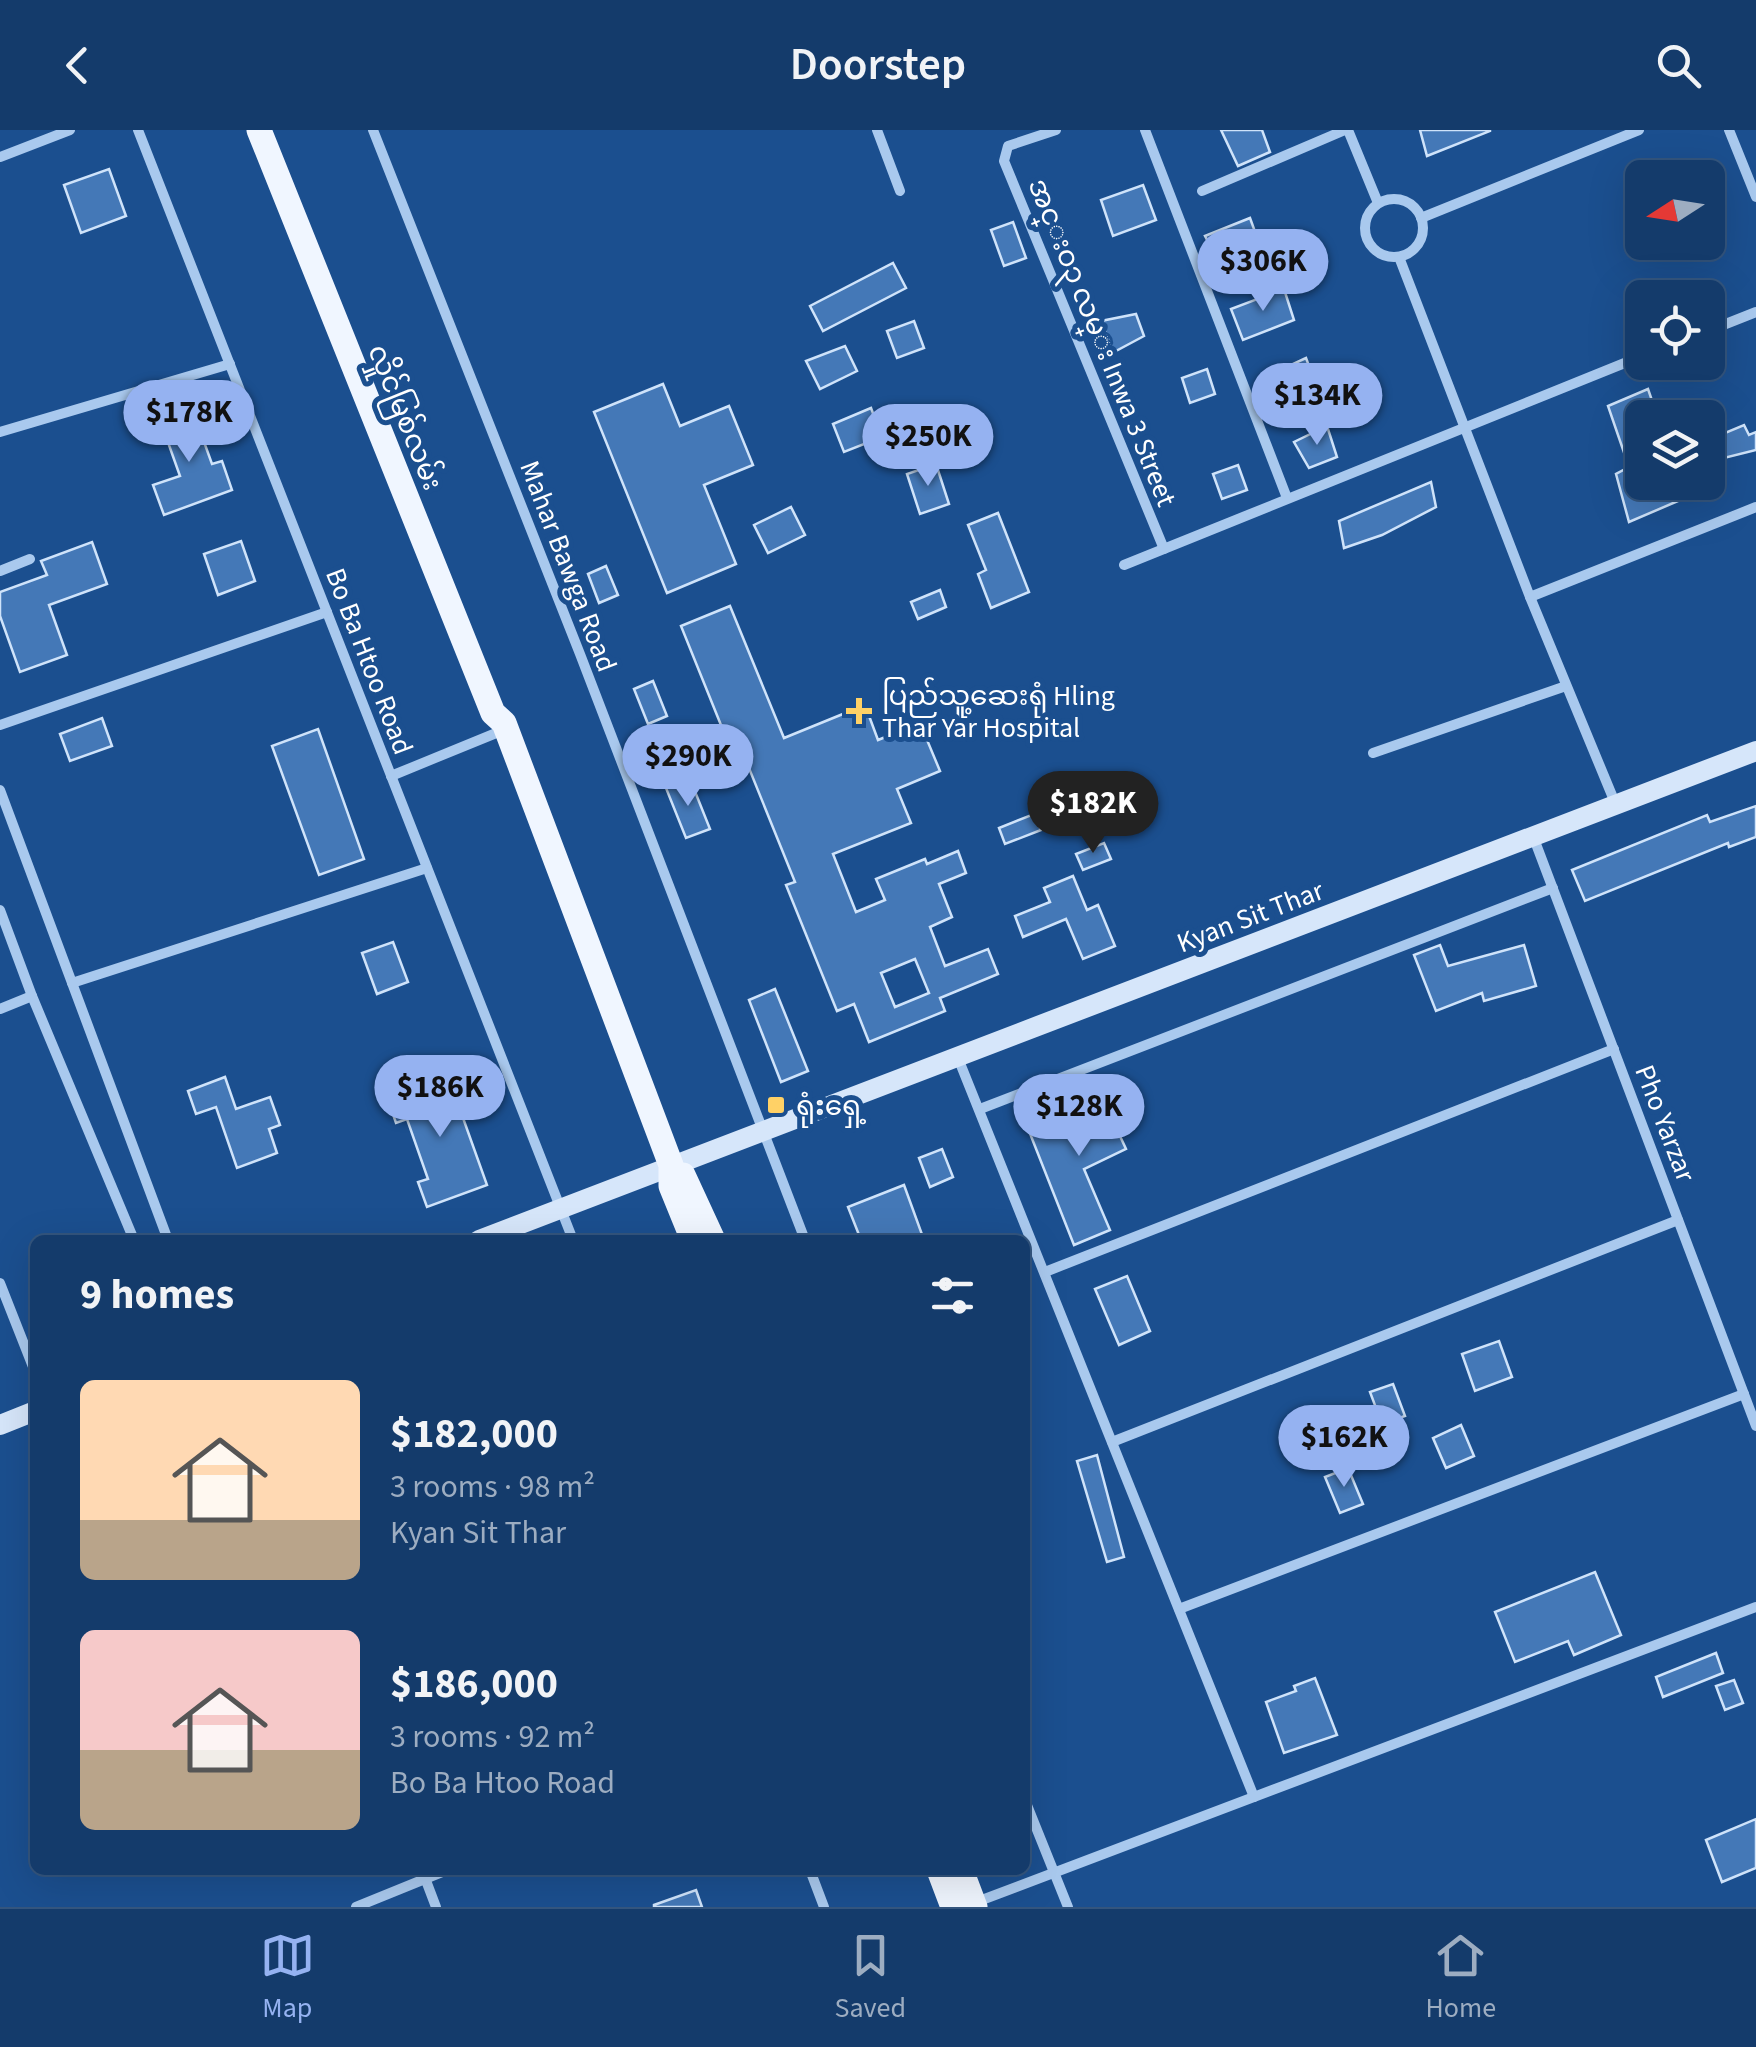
<!DOCTYPE html>
<html lang="en">
<head>
<meta charset="utf-8">
<style>
  body { margin:0; font-family:"Source Sans 3","Noto Sans Myanmar",sans-serif; background:#1d4271; color:#f1f3f6; height:100vh; display:flex; flex-direction:column; font-size:38px; white-space:nowrap }
  * { box-sizing:border-box; margin:0 }
  p { font-size:32px; color:#9dadc1 }
  .icon { flex:none; width:55px; height:55px; fill:none; stroke:currentColor; stroke-width:2; stroke-linecap:round; stroke-linejoin:round }
  .map { position:relative; flex:1; overflow:hidden }
  .details { position:absolute; left:30px; top:1105px; width:1000px; height:640px; display:flex; flex-direction:column; background:#143b6b; border-radius:15px; box-shadow:0 10px 40px #0002,0 0 0 2px #33557e }
  .details>* { flex:none }
  .needle { width:65px; rotate:258deg }
  .tools { position:absolute; left:1625px; top:30px; display:grid; gap:20px }
  .tools a { display:grid; place-items:center; width:100px; height:100px; border-radius:15px; background:#143b6b; box-shadow:0 10px 40px #0002,0 0 0 2px #33557e; font-size:50px }
  .price { position:absolute; translate:-50% -85px; padding:0 22px; border-radius:35px; background:#95b2f1; color:#111; font-size:32px; line-height:65px; filter:drop-shadow(0 2px 5px #0008) }
  .price::after { content:''; position:absolute; left:50%; top:60px; width:30px; height:22px; margin-left:-15px; background:inherit; clip-path:polygon(0 0,100% 0,50% 100%) }
  .price.current { background:#222; color:#fff }
  ul { padding:0; list-style:none }
  li { display:flex; align-items:center; gap:30px; height:250px; padding:0 50px }
  li span { display:grid; place-items:center; flex:none; width:280px; height:200px; border-radius:15px; color:#555 }
  li>.icon { margin-inline-start:auto }
  span .icon { width:120px; height:120px; fill:#fffc; stroke-width:1 }
  li b { font-size:42px }
  h2 { display:flex; justify-content:space-between; align-items:center; height:120px; padding:0 50px; font-size:42px }
  header { display:flex; justify-content:space-between; align-items:center; height:130px; padding:0 50px; background:#143b6b; font-size:45px; font-weight:600 }
  .menu { display:flex; justify-content:space-around; align-items:center; height:140px; border-top:2px solid #33557e; background:#143b6b; font-size:28px; color:#9dadc1 }
  .menu a { display:grid; justify-items:center; gap:5px }
  .menu .current { color:#95b2f1 }
  .map>svg:first-child { display:block }
  .building { fill:#4478b7; stroke:#cfe3fa; stroke-width:2.5; fill-rule:evenodd }
  .lines { fill:none; stroke-linecap:round; stroke-linejoin:round }
  .street { stroke:#a9c9ee; stroke-width:10 }
  .secondary { stroke:#d6e6fa; stroke-width:20 }
  .primary { stroke:#f0f6ff; stroke-width:25 }
  .poi-dot { fill:#ffd166; stroke:#1b4f8f; stroke-width:4 }
  .labels { text-anchor:middle; stroke-width:10; stroke-linejoin:round; paint-order:stroke }
  .street-label { font-size:28px; fill:#fff; stroke:#1b4f8f }
  .poi-label { font-size:28px; fill:#fff; stroke:#1b4f8f; text-anchor:start }
</style>
</head>
<body>
<header><svg class="icon" aria-label="back" viewBox="0 0 24 24"><path d="M15 5l-7 7 7 7"/></svg>Doorstep<svg class="icon" aria-label="search" viewBox="0 0 24 24"><circle cx="10" cy="10" r="6"/><path d="M15 15l6 6"/></svg></header>
<div class="map">
<svg width="1756" height="1777" viewBox="0 0 1756 1777">
  <rect width="100%" height="100%" fill="#1b4f8f"/>
  <g class="building">
    <path d="M 1221,0 L 1262,0 L 1270,22 L 1238,36 Z"/>
    <path d="M 1420,0 L 1490,0 L 1490,1 L 1427,26 Z"/>
    <path d="M 109,39 L 126,86 L 81,103 L 64,55 Z"/>
    <path d="M 1143,55 L 1156,90 L 1113,106 L 1101,70 Z"/>
    <path d="M 1250,88 L 1266,132 L 1226,147 L 1205,106 Z"/>
    <path d="M 1013,92 L 1026,128 L 1004,136 L 991,100 Z"/>
    <path d="M 893,133 L 906,158 L 823,201 L 810,176 Z"/>
    <path d="M 1284,159 L 1294,190 L 1243,210 L 1231,179 Z"/>
    <path d="M 1136,184 L 1144,206 L 1114,222 L 1101,191 Z"/>
    <path d="M 914,191 L 924,218 L 897,228 L 887,201 Z"/>
    <path d="M 845,216 L 857,241 L 820,259 L 806,231 Z"/>
    <path d="M 1306,228 L 1318,260 L 1273,278 L 1265,247 Z"/>
    <path d="M 1207,239 L 1215,264 L 1190,273 L 1182,248 Z"/>
    <path d="M 663,254 L 680,296 L 729,276 L 753,335 L 704,355 L 736,434 L 667,463 L 594,282 Z"/>
    <path d="M 1648,259 L 1658,288 L 1642,288 L 1642,352 L 1680,352 L 1685,368 L 1629,392 L 1616,344 L 1629,337 L 1608,276 Z"/>
    <path d="M 191,276 L 212,334 L 222,331 L 232,360 L 164,385 L 153,355 L 180,346 L 159,287 Z"/>
    <path d="M 871,278 L 882,307 L 844,322 L 833,294 Z"/>
    <path d="M 1744,295 L 1749,305 L 1756,302 L 1756,320 L 1708,332 L 1708,310 Z"/>
    <path d="M 1327,296 L 1337,327 L 1309,338 L 1294,312 Z"/>
    <path d="M 936,334 L 949,374 L 920,384 L 907,344 Z"/>
    <path d="M 1238,335 L 1247,360 L 1222,369 L 1213,344 Z"/>
    <path d="M 1431,352 L 1436,377 L 1382,405 L 1344,418 L 1339,391 Z"/>
    <path d="M 791,377 L 805,405 L 768,423 L 754,395 Z"/>
    <path d="M 998,383 L 1029,462 L 991,478 L 978,444 L 986,440 L 968,395 Z"/>
    <path d="M 241,411 L 255,451 L 218,465 L 204,424 Z"/>
    <path d="M 92,412 L 107,454 L 49,475 L 67,525 L 20,542 L 0,486 L 0,462 L 47,445 L 41,431 Z"/>
    <path d="M 606,436 L 618,465 L 599,473 L 588,444 Z"/>
    <path d="M 940,460 L 946,477 L 918,489 L 911,472 Z"/>
    <path d="M 730,476 L 784,608 L 865,575 L 878,610 L 920,593 L 940,641 L 897,659 L 911,693 L 833,724 L 856,782 L 885,770 L 876,749 L 925,729 L 927,734 L 958,721 L 966,743 L 939,754 L 952,787 L 930,797 L 945,836 L 988,819 L 998,844 L 940,868 L 945,881 L 869,912 L 854,874 L 837,881 L 786,755 L 795,752 L 736,606 L 727,610 L 681,496 ZM 915,829 L 929,863 L 895,877 L 881,843 Z"/>
    <path d="M 653,551 L 667,586 L 648,594 L 634,559 Z"/>
    <path d="M 102,588 L 112,616 L 70,631 L 60,604 Z"/>
    <path d="M 318,599 L 364,729 L 319,745 L 272,616 Z"/>
    <path d="M 1095,648 L 1101,663 L 1085,669 L 1079,654 Z"/>
    <path d="M 690,649 L 710,699 L 686,708 L 666,658 Z"/>
    <path d="M 1756,676 L 1756,707 L 1729,717 L 1728,713 L 1585,771 L 1572,740 L 1707,685 L 1710,692 Z"/>
    <path d="M 1034,684 L 1041,700 L 1005,714 L 999,698 Z"/>
    <path d="M 1104,713 L 1111,729 L 1083,740 L 1076,724 Z"/>
    <path d="M 1073,746 L 1087,780 L 1098,775 L 1115,816 L 1083,829 L 1066,789 L 1023,807 L 1015,786 L 1050,772 L 1044,758 Z"/>
    <path d="M 393,812 L 408,852 L 377,864 L 362,823 Z"/>
    <path d="M 1440,815 L 1448,836 L 1524,815 L 1536,856 L 1484,871 L 1482,863 L 1436,881 L 1414,825 Z"/>
    <path d="M 775,859 L 808,941 L 781,952 L 749,870 Z"/>
    <path d="M 448,946 L 487,1055 L 427,1077 L 418,1052 L 428,1049 L 407,989 L 396,993 L 387,967 Z"/>
    <path d="M 225,947 L 236,979 L 270,967 L 280,995 L 269,999 L 277,1023 L 237,1038 L 216,977 L 196,984 L 188,961 Z"/>
    <path d="M 1106,955 L 1118,986 L 1112,989 L 1126,1019 L 1084,1039 L 1110,1100 L 1074,1115 L 1029,1001 L 1070,986 L 1064,972 Z"/>
    <path d="M 942,1019 L 953,1047 L 930,1057 L 919,1028 Z"/>
    <path d="M 904,1055 L 924,1110 L 861,1110 L 848,1077 Z"/>
    <path d="M 1127,1146 L 1150,1201 L 1119,1215 L 1095,1159 Z"/>
    <path d="M 1499,1211 L 1512,1247 L 1475,1261 L 1462,1224 Z"/>
    <path d="M 1393,1254 L 1405,1286 L 1382,1294 L 1370,1262 Z"/>
    <path d="M 1461,1295 L 1474,1326 L 1446,1338 L 1433,1308 Z"/>
    <path d="M 1097,1325 L 1124,1427 L 1107,1432 L 1077,1331 Z"/>
    <path d="M 1348,1338 L 1363,1374 L 1340,1383 L 1325,1347 Z"/>
    <path d="M 1595,1442 L 1621,1505 L 1574,1525 L 1568,1511 L 1515,1532 L 1495,1482 Z"/>
    <path d="M 1716,1523 L 1723,1543 L 1663,1567 L 1656,1547 Z"/>
    <path d="M 1315,1548 L 1337,1605 L 1284,1623 L 1266,1572 L 1296,1561 L 1294,1556 Z"/>
    <path d="M 1734,1550 L 1743,1573 L 1725,1580 L 1716,1556 Z"/>
    <path d="M 1756,1689 L 1756,1738 L 1722,1752 L 1706,1710 Z"/>
    <path d="M 696,1760 L 702,1777 L 654,1777 L 654,1775 Z"/>
  </g>
  <g class="lines">
    <g class="street">
      <path d="M 138,0 L 573,1110"/>
      <path d="M 373,0 L 580,524 L 805,1110"/>
      <path d="M 877,0 L 900,61"/>
      <path d="M 1056,0 L 1008,16 L 1004,31 L 1164,419"/>
      <path d="M 1145,0 L 1287,368"/>
      <path d="M 1348,0 L 1378,73"/>
      <path d="M 1729,0 L 1756,67"/>
      <path d="M 0,27 L 70,0"/>
      <path d="M 1202,61 L 1345,0"/>
      <circle cx="1394" cy="98" r="29"/>
      <path d="M 1421,88 L 1639,0"/>
      <path d="M 1399,127 L 1530,467 L 1616,675"/>
      <path d="M 1708,201 L 1756,182"/>
      <path d="M 0,302 L 230,234"/>
      <path d="M 1124,435 L 1642,226"/>
      <path d="M 0,441 L 30,429"/>
      <path d="M 1530,467 L 1756,377"/>
      <path d="M 0,595 L 327,482"/>
      <path d="M 1373,623 L 1566,556"/>
      <path d="M 391,646 L 506,599"/>
      <path d="M 0,660 L 168,1110"/>
      <path d="M 1533,706 L 1756,1296"/>
      <path d="M 0,780 L 32,866 L 134,1110"/>
      <path d="M 72,853 L 427,738"/>
      <path d="M 0,879 L 32,866"/>
      <path d="M 958,928 L 1254,1667"/>
      <path d="M 980,979 L 1553,758"/>
      <path d="M 1045,1142 L 1614,919"/>
      <path d="M 0,1153 L 35,1242"/>
      <path d="M 1112,1312 L 1678,1090"/>
      <path d="M 1179,1479 L 1744,1264"/>
      <path d="M 1025,1670 L 1068,1777"/>
      <path d="M 422,1740 L 436,1777"/>
      <path d="M 810,1740 L 824,1777"/>
      <path d="M 974,1773 L 1756,1477"/>
      <path d="M 356,1777 L 447,1740"/>
    </g>
    <g class="secondary">
      <path d="M 479,1110 L 1756,621"/>
      <path d="M 0,1295 L 35,1281"/>
    </g>
    <g class="primary">
      <path d="M 259,0 L 493,583 L 504,593 L 671,1035 L 671,1056 L 693,1110"/>
      <path d="M 683,1045 L 713,1110"/>
      <path d="M 939,1740 L 953,1777"/>
      <path d="M 961,1740 L 975,1777"/>
    </g>
  </g>
  <g class="poi-dot">
    <path d="M854 566h10v10h10v10h-10v10h-10v-10h-10v-10h10z"/>
    <rect x="766" y="965" width="20" height="20" rx="5"/>
  </g>
  <g class="labels">
    <g class="street-label">
      <text transform="translate(1103 212) rotate(68)" y="10">အင္းဝ၃ လမ္း Inwa 3 Street</text>
      <text transform="translate(406 287) rotate(68)" y="10">လှိုင်မြစ်လမ်း</text>
      <text transform="translate(569 436) rotate(69)" y="10">Mahar Bawga Road</text>
      <text transform="translate(370 531) rotate(69)" y="10">Bo Ba Htoo Road</text>
      <text transform="translate(1250 786) rotate(-21)" y="10">Kyan Sit Thar</text>
      <text transform="translate(1666 993) rotate(69)" y="10">Pho Yarzar</text>
    </g>
    <g class="poi-label">
      <text x="882" y="575">ပြည်သူ့ဆေးရုံ Hling<tspan x="882" dy="32">Thar Yar Hospital</tspan></text>
      <text x="796" y="985">ရုံးရှေ့</text>
    </g>
  </g>
</svg>
<div class="tools">
<a><svg class="needle" viewBox="-14 -14 28 28"><path d="M0-13l5 13h-10z" fill="#e53935"/><path d="M0 13l5-13h-10z" fill="#9dadc1"/></svg></a>
<a><svg class="icon" aria-label="locate" viewBox="0 0 24 24"><circle cx="12" cy="12" r="6"/><path d="M12 2v4M12 18v4M2 12h4M18 12h4"/></svg></a>
<a><svg class="icon" aria-label="layers" viewBox="0 0 24 24"><path d="M12 4l9 5-9 5-9-5zM3 14l9 5 9-5"/></svg></a>
</div>
<b class="price" style="left:1263px;top:184px">$306K</b>
<b class="price" style="left:1317px;top:318px">$134K</b>
<b class="price" style="left:189px;top:335px">$178K</b>
<b class="price" style="left:928px;top:359px">$250K</b>
<b class="price" style="left:688px;top:679px">$290K</b>
<b class="price current" style="left:1093px;top:726px">$182K</b>
<b class="price" style="left:440px;top:1010px">$186K</b>
<b class="price" style="left:1079px;top:1029px">$128K</b>
<b class="price" style="left:1344px;top:1360px">$162K</b>
<section class="details">
<h2>9 homes<svg class="icon" aria-label="filters" viewBox="0 0 24 24"><path d="M4 7h16M4 17h16"/><circle cx="9" cy="7" r="2"/><circle cx="15" cy="17" r="2"/></svg></h2>
<ul>
<li><span style="background:linear-gradient(#ffd9b3 70%,#b9a48a 0)"><svg class="icon" aria-label="home" viewBox="0 0 24 24"><path d="M3 11l9-7 9 7M6 9v11h12V9"/></svg></span><div><b>$182,000</b><p>3 rooms · 98 m²</p><p>Kyan Sit Thar</p></div></li>
<li><span style="background:linear-gradient(#f6c9c9 60%,#b9a48a 0)"><svg class="icon" aria-label="home" viewBox="0 0 24 24"><path d="M3 11l9-7 9 7M6 9v11h12V9"/></svg></span><div><b>$186,000</b><p>3 rooms · 92 m²</p><p>Bo Ba Htoo Road</p></div></li>
</ul>
</section>
</div>
<nav class="menu">
<a class="current"><svg class="icon" aria-label="map" viewBox="0 0 24 24"><path d="M3 6l6-2 6 2 6-2v14l-6 2-6-2-6 2zM9 4v14M15 6v14"/></svg>Map</a>
<a><svg class="icon" aria-label="saved" viewBox="0 0 24 24"><path d="M7 4h10v16l-5-4-5 4z"/></svg>Saved</a>
<a><svg class="icon" aria-label="home" viewBox="0 0 24 24"><path d="M3 11l9-7 9 7M6 9v11h12V9"/></svg>Home</a>
</nav>
</body>
</html>
